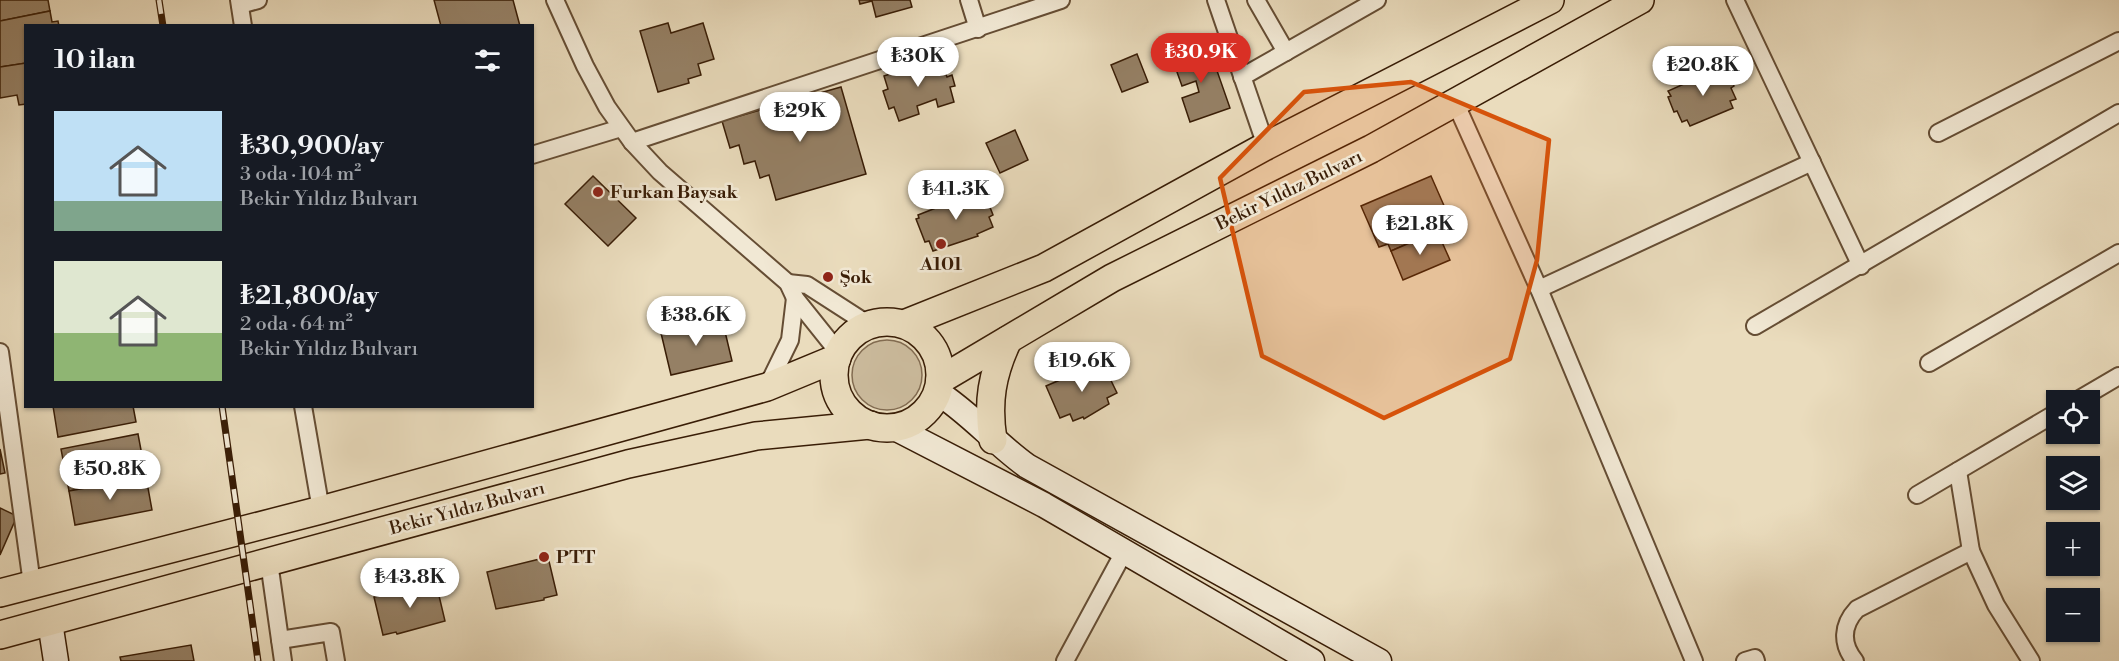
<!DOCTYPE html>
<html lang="tr">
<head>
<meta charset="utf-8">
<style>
  body { margin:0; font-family:"Libre Bodoni",serif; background:#242831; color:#f1f3f6; height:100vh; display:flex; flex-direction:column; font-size:22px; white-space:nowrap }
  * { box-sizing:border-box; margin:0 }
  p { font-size:20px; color:#9ea1a6 }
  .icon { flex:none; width:33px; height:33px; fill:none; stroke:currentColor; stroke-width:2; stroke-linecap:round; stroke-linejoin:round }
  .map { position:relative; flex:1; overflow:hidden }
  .side { position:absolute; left:24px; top:24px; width:510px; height:384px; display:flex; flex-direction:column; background:#171b24; border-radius:0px; box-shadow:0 2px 4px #0004 }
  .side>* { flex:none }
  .controls { position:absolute; left:2046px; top:390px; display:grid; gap:12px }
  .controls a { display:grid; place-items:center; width:54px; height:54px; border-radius:0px; background:#171b24; box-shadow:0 2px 4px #0004; font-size:30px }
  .price { position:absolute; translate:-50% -51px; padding:0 14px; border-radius:21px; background:#fff; color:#222; font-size:20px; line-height:39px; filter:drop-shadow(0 2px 3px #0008) }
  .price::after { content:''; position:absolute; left:50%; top:36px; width:18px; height:14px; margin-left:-9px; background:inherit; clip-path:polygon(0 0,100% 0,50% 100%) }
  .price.selected { background:#d93025; color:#fff }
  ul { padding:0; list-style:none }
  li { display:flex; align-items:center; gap:18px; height:150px; padding:0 30px }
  li span { display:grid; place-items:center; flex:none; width:168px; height:120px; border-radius:0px; color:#555 }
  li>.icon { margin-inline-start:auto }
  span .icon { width:72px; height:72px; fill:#fffc; stroke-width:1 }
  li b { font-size:26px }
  h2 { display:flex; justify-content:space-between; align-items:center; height:72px; padding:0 30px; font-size:26px }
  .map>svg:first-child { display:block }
  .green { fill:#ccbc9e; stroke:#826c52; stroke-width:1.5 }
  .building { fill:#958065; stroke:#391d06; stroke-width:1.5 }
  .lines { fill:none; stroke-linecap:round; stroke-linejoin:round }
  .street-casing { stroke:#654d34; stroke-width:20 }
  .secondary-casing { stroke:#391d06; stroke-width:27 }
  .primary-casing { stroke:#391d06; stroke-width:30 }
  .street { stroke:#f1e8d4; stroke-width:16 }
  .secondary { stroke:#f1e8d4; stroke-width:24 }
  .primary { stroke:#eadcbd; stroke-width:27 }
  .rail-casing { stroke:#391d06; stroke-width:7 }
  .rail { stroke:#f1e8d4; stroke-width:4.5; stroke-dasharray:14; stroke-linecap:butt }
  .marked { fill:#d6530b; fill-opacity:0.2; stroke:#d6530b; stroke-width:4.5; stroke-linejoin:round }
  .poi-dot { fill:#8f2418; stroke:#f1e8d4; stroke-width:2 }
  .labels { text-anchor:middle; stroke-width:5; stroke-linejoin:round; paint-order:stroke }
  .street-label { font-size:18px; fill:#391d06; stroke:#f1e8d4 }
  .poi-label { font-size:18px; font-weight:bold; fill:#391d06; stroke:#f1e8d4; text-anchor:start }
</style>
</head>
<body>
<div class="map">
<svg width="2119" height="661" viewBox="0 0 2119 661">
  <rect width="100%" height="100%" fill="#eadcbd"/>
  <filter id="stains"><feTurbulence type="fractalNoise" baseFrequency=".00333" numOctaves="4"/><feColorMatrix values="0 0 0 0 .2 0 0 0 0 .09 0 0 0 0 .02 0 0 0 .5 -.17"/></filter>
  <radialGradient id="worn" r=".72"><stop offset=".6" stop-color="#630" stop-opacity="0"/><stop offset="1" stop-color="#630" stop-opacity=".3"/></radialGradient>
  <circle class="green" cx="887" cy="375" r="35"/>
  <g class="building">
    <path d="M 0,0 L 48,0 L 50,11 L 0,21 Z"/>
    <path d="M 434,0 L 513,0 L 520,26 L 441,26 Z"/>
    <path d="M 859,0 L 910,0 L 912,7 L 876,17 L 872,1 L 860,4 Z"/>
    <path d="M 50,11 L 52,22 L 58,21 L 59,26 L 26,26 L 26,63 L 0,67 L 0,21 Z"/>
    <path d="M 668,23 L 671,33 L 703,23 L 714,59 L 698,64 L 701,75 L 688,79 L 689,83 L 658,92 L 640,31 Z"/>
    <path d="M 1208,45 L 1230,108 L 1190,122 L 1182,98 L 1199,92 L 1196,81 L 1182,86 L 1172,58 Z"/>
    <path d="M 1137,54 L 1148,82 L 1122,92 L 1111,65 Z"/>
    <path d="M 940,57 L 947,77 L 952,75 L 955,86 L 950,87 L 954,102 L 938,107 L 936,99 L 917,106 L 919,114 L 899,121 L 894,107 L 889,109 L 883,91 L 888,89 L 884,76 Z"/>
    <path d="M 26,63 L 26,104 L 19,105 L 17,95 L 0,98 L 0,67 Z"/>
    <path d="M 1722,67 L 1725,73 L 1728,71 L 1734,86 L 1731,88 L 1736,99 L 1730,101 L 1733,108 L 1690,126 L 1687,120 L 1682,122 L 1677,111 L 1674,112 L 1668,97 L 1671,96 L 1668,91 Z"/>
    <path d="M 841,87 L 866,174 L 776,200 L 769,175 L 760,178 L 755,161 L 744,164 L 739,145 L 730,148 L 722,121 Z"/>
    <path d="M 1015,130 L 1028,160 L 1000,173 L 986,143 Z"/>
    <path d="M 593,176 L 636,218 L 608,246 L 565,204 Z"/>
    <path d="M 1431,176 L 1449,217 L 1434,223 L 1437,231 L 1391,251 L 1388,244 L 1379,247 L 1361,206 Z"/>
    <path d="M 979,191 L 980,194 L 984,192 L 993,215 L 989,217 L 993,227 L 977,234 L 978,236 L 933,251 L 929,241 L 925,242 L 916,219 L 919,218 L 918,215 Z"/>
    <path d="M 1437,231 L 1450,260 L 1403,280 L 1391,251 Z"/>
    <path d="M 722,319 L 732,361 L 671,375 L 661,333 Z"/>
    <path d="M 1102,362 L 1117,393 L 1107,398 L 1109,404 L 1084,419 L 1083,417 L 1073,421 L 1070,414 L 1060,418 L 1046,386 Z"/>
    <path d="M 53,406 L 133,406 L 136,422 L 58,437 Z"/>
    <path d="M 138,434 L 146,477 L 69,491 L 61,449 Z"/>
    <path d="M 0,449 L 5,473 L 0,474 Z"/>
    <path d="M 146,477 L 152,510 L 75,525 L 69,491 Z"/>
    <path d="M 0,508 L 17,516 L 0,555 Z"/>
    <path d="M 548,557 L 557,595 L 544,598 L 544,600 L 496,609 L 487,572 Z"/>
    <path d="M 436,583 L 445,621 L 397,634 L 396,632 L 383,635 L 374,597 Z"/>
    <path d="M 191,645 L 194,661 L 121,661 L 120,657 Z"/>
  </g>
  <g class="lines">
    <g class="street-casing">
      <g id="street">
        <path d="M 239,0 L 243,26"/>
        <path d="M 555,0 L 585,66 L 607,107 L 632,142 L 660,172 L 788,283 L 795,298 L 839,353"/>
        <path d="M 969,0 L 978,29"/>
        <path d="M 1216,0 L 1266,146"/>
        <path d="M 1256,0 L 1286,52"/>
        <path d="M 1735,0 L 1861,266"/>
        <path d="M 240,5 L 258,0"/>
        <path d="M 1242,77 L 1377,0"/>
        <path d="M 1455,102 L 1539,289 L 1694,661"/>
        <path d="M 1938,133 L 2119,41"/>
        <path d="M 632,142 L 1061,0"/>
        <path d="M 532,155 L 621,128"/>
        <path d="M 788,283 L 807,285 L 869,325"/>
        <path d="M 1539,289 L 1812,162"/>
        <path d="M 1755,326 L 2119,113"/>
        <path d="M 0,352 L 32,584"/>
        <path d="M 1929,363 L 2119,253"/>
        <path d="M 767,387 L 790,340 L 795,298"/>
        <path d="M 2078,400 L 2119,376"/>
        <path d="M 303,406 L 321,510"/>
        <path d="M 1958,471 L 1971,551 L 1996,605 L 2031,661"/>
        <path d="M 1917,495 L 2056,413"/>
        <path d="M 269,562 L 283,661"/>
        <path d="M 280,640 L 331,632 L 336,661"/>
        <path d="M 1065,661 L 1124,552"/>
        <path d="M 1745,661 L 1755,658 L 1756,661"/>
        <path d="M 1855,661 C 1841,644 1842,625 1857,609 L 1971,551"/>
      </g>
    </g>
    <g class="secondary-casing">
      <g id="secondary">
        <path d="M 937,392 C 970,413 995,443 1027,466 L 1379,661"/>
        <path d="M 893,427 L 1044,505 L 1312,661"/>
        <path d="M 50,622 L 56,661"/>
      </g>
    </g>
    <g class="primary-casing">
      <g id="primary">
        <circle cx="887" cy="375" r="53"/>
        <path d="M 904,324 L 1044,268 L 1266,146 L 1550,0"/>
        <path d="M 940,380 L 1112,278 L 1371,149 L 1640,0"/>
        <path d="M 993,440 C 987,402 992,374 1008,340"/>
        <path d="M 0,593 L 321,510 L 767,387 L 837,358"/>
        <path d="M 0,635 L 628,464 L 756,436 L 870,425"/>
      </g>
    </g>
    <use href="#street" class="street"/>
    <use href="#secondary" class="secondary"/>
    <use href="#primary" class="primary"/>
    <g class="rail-casing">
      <g id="rail">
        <path d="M 159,0 L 163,26"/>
        <path d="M 222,406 L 258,661"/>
      </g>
    </g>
    <use href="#rail" class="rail"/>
  </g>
  <path class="marked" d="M 1411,82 L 1549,140 L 1537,260 L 1510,359 L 1384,418 L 1262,356 L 1220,178 L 1304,92 Z"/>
  <g class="poi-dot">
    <circle cx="598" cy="192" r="6"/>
    <circle cx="941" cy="244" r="6"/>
    <circle cx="828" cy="277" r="6"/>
    <circle cx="544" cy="557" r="6"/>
  </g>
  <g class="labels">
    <g class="street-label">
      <text transform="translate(1289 190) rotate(-26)" y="6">Bekir Yıldız Bulvarı</text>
      <text transform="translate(467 508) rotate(-15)" y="6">Bekir Yıldız Bulvarı</text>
    </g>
    <g class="poi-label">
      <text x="610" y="198">Furkan Baysak</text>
      <text x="941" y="270" text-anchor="middle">A101</text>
      <text x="840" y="283">Şok</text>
      <text x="556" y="563">PTT</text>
    </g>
  </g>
  <rect width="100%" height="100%" filter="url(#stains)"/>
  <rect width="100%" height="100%" fill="url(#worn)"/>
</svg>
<div class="controls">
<a><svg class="icon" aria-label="locate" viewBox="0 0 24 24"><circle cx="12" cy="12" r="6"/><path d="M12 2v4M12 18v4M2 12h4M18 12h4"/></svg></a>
<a><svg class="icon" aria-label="layers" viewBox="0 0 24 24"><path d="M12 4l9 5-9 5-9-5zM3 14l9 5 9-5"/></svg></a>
<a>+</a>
<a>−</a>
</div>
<b class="price selected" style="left:1201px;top:84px">₺30.9K</b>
<b class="price" style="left:918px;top:88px">₺30K</b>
<b class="price" style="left:1703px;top:97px">₺20.8K</b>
<b class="price" style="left:800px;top:143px">₺29K</b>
<b class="price" style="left:956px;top:221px">₺41.3K</b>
<b class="price" style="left:1420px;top:256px">₺21.8K</b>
<b class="price" style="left:696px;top:347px">₺38.6K</b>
<b class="price" style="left:1082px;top:393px">₺19.6K</b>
<b class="price" style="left:110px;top:501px">₺50.8K</b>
<b class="price" style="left:410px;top:609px">₺43.8K</b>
<section class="side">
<h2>10 ilan<svg class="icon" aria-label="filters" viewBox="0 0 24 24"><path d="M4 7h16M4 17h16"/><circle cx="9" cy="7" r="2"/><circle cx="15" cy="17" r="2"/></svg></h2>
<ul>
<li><span style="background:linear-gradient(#bfe0f5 75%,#7fa58c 0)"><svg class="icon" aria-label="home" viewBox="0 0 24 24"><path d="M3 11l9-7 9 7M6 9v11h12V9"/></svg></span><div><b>₺30,900/ay</b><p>3 oda · 104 m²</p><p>Bekir Yıldız Bulvarı</p></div></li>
<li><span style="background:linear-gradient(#dfe7d0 60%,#8fb573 0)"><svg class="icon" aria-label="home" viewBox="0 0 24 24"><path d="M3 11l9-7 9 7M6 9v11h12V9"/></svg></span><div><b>₺21,800/ay</b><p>2 oda · 64 m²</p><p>Bekir Yıldız Bulvarı</p></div></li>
</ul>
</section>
</div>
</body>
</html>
